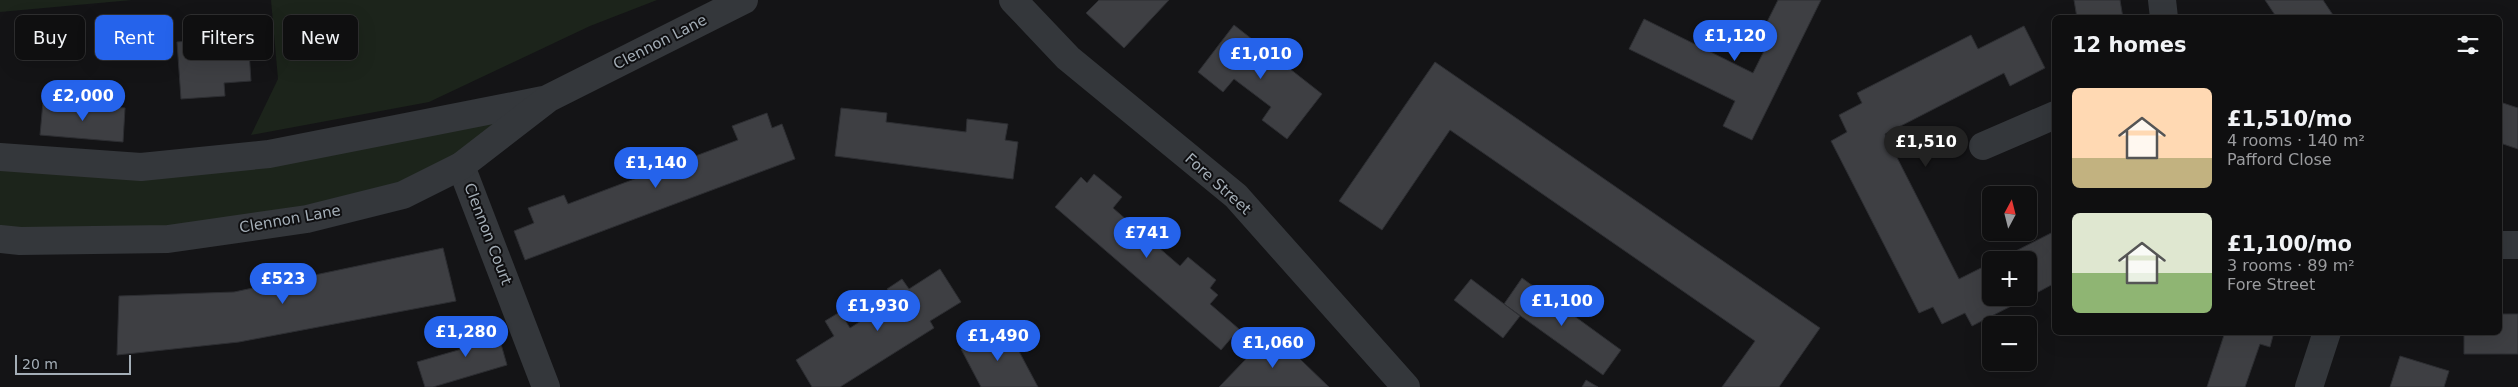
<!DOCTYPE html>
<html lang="en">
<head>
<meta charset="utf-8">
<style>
  body { margin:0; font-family:"DejaVu Sans",sans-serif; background:#181819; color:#f1f3f6; height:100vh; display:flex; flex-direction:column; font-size:19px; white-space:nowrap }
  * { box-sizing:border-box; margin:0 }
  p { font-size:16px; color:#9b9c9f }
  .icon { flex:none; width:28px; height:28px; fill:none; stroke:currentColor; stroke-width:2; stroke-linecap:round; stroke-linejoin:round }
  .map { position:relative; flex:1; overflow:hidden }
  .side { position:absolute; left:2052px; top:15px; width:450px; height:320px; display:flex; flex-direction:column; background:#0f0f10; border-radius:8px; box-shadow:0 5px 20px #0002,0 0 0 1px #2f2f30 }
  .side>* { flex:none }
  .banner { position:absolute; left:15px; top:15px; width:475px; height:45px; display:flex; gap:10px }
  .needle { width:32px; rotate:7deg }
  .tools { position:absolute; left:1982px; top:186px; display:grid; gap:10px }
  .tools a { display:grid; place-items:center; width:55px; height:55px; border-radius:8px; background:#0f0f10; box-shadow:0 5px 20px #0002,0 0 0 1px #2f2f30; font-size:25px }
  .scale { position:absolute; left:15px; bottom:12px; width:116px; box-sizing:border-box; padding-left:5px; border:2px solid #a4aeb7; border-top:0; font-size:14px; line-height:18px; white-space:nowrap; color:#a4aeb7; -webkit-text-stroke:4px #0f0f11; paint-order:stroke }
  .price { position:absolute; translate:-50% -42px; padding:0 11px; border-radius:18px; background:#2563eb; color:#fff; font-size:16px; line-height:32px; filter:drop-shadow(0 1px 2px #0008) }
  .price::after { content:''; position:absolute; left:50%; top:30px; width:15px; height:11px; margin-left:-8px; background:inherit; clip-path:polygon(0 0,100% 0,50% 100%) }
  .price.active { background:#222; color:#fff }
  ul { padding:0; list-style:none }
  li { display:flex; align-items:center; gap:15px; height:125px; padding:0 20px }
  li span { display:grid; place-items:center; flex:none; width:140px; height:100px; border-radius:8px; color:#555 }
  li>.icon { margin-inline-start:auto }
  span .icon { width:60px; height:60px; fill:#fffc; stroke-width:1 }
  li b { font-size:21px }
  h2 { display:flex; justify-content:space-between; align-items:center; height:60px; padding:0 20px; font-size:21px }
  .chip { padding:0 18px; border-radius:8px; background:#0f0f10; box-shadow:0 5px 20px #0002,0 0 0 1px #2f2f30; font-size:18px; line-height:45px }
  .chip.active { background:#2563eb; color:#fff }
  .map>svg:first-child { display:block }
  .green { fill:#1c241b }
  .building { fill:#3e3f43; stroke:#2d2e32 }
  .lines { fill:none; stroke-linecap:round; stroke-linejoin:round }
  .minor { stroke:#34373b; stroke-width:28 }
  .labels { text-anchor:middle; stroke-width:4; stroke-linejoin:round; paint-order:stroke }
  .street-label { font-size:15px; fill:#a4aeb7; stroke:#0f0f11 }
</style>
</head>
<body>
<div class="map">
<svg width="2518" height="387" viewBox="0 0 2518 387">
  <rect width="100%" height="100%" fill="#141416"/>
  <g class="green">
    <path d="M 0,0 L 132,0 L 0,12 Z"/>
    <path d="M 271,0 L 657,0 L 590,26 L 429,102 L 251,135 L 278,79 Z"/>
    <path d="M 549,98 L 461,166 L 307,219 L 0,239 L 0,157 L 141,167 Z"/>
  </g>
  <g class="building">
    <path d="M 1099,0 L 1169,0 L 1124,48 L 1086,13 Z"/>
    <path d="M 1778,0 L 1821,0 L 1752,140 L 1723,126 L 1735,101 L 1629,49 L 1644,19 L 1753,73 L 1770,39 L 1761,34 Z"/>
    <path d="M 2074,0 L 2120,0 L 2123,18 L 2077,18 Z"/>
    <path d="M 2265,0 L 2323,0 L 2335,18 L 2277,18 Z"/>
    <path d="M 1234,25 L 1322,94 L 1287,139 L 1262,120 L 1271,107 L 1234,79 L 1223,92 L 1198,72 Z"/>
    <path d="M 2024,26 L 2045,68 L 2010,86 L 2004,73 L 1885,134 L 1959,279 L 1991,263 L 1991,298 L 2027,298 L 1972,326 L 1965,313 L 1942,324 L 1933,307 L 1919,313 L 1831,141 L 1847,132 L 1839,115 L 1862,103 L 1857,93 L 1971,35 L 1978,49 Z"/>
    <path d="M 248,36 L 251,81 L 224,83 L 225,96 L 181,99 L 177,42 Z"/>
    <path d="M 1435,62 L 1820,328 L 1779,387 L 1722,387 L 1755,341 L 1450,130 L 1382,230 L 1339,201 Z"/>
    <path d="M 43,102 L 125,108 L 123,142 L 40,135 Z"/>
    <path d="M 2500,102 L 2518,108 L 2518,149 L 2500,143 Z"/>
    <path d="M 841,108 L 887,113 L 886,122 L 966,132 L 967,119 L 1008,124 L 1005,140 L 1018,142 L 1013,179 L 835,156 Z"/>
    <path d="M 767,113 L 772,128 L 782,124 L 795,159 L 525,260 L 514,231 L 534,223 L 528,208 L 564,195 L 568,204 L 738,140 L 732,126 Z"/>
    <path d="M 1094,174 L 1122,197 L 1113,208 L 1180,266 L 1188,257 L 1216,280 L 1210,288 L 1218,295 L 1210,304 L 1239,329 L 1221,350 L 1055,207 L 1081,177 L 1087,183 Z"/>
    <path d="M 2055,231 L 2055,283 L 2029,297 L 2029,260 L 1998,260 Z"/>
    <path d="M 443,248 L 456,301 L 239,342 L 117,355 L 119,296 L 234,292 Z"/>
    <path d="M 940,269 L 961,302 L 930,321 L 934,328 L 840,387 L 812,387 L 796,360 L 834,336 L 825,321 L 840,312 L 850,328 L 894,300 L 887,289 L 902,279 L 909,289 Z"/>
    <path d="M 1522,278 L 1621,350 L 1603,375 L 1504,304 Z"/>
    <path d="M 1471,279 L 1520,316 L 1503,338 L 1454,300 Z"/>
    <path d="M 2500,314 L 2518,314 L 2518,354 L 2464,354 L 2464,332 L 2500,332 Z"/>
    <path d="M 494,320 L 507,365 L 433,387 L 425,387 L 417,362 L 472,346 L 466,328 Z"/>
    <path d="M 1005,325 L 1038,387 L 981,387 L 961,349 Z"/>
    <path d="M 1272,332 L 1329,387 L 1219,387 Z"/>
    <path d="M 2225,332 L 2274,332 L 2270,347 L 2260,344 L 2245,387 L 2207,387 Z"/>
    <path d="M 2400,356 L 2449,371 L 2444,387 L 2390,387 Z"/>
    <path d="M 1586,380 L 1598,387 L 1582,387 Z"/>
  </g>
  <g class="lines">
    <g class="minor">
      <path d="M 1013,0 L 1068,58 L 1236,196 L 1406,387"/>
      <path d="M 2162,0 L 2164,18"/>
      <path d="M 1983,146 L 2055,115"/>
      <path d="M 0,157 L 141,167 L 269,154 L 543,100"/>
      <path d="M 461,166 L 546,387"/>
      <path d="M 0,239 L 20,241 L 168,239 L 307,219 L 403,195 L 461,166 L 549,98 L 744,0"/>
      <path d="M 2500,245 L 2518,245"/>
      <path d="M 2309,387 L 2327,332"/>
    </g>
  </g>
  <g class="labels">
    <g class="street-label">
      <text transform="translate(660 42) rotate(-27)" y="5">Clennon Lane</text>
      <text transform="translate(1218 184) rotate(42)" y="5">Fore Street</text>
      <text transform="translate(290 219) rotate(-10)" y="5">Clennon Lane</text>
      <text transform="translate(488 234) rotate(69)" y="5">Clennon Court</text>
    </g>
  </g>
</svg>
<div class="tools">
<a><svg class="needle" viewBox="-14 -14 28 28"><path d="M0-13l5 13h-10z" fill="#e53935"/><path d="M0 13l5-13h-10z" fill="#9b9c9f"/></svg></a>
<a>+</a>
<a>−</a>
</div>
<div class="scale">20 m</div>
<b class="price" style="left:1735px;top:62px">£1,120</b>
<b class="price" style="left:1261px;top:80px">£1,010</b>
<b class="price" style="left:83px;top:122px">£2,000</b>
<b class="price active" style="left:1926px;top:168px">£1,510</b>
<b class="price" style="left:656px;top:189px">£1,140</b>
<b class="price" style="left:1147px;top:259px">£741</b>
<b class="price" style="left:283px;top:305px">£523</b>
<b class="price" style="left:1562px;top:327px">£1,100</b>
<b class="price" style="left:878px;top:332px">£1,930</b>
<b class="price" style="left:466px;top:358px">£1,280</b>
<b class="price" style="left:998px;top:362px">£1,490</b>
<b class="price" style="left:1273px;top:369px">£1,060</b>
<div class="banner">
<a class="chip">Buy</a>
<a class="chip active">Rent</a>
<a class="chip">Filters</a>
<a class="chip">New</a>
</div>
<section class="side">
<h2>12 homes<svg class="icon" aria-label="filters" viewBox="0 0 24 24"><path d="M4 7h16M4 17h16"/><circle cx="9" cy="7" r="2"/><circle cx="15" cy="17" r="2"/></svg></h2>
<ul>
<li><span style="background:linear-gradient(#ffd9b3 70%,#c2b280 0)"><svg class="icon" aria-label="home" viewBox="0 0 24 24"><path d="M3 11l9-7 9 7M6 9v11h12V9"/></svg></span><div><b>£1,510/mo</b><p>4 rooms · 140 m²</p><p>Pafford Close</p></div></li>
<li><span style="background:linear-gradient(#dfe7d0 60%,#8fb573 0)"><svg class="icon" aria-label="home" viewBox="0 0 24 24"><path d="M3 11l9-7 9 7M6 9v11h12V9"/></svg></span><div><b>£1,100/mo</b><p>3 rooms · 89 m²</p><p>Fore Street</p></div></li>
</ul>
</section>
</div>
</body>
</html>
